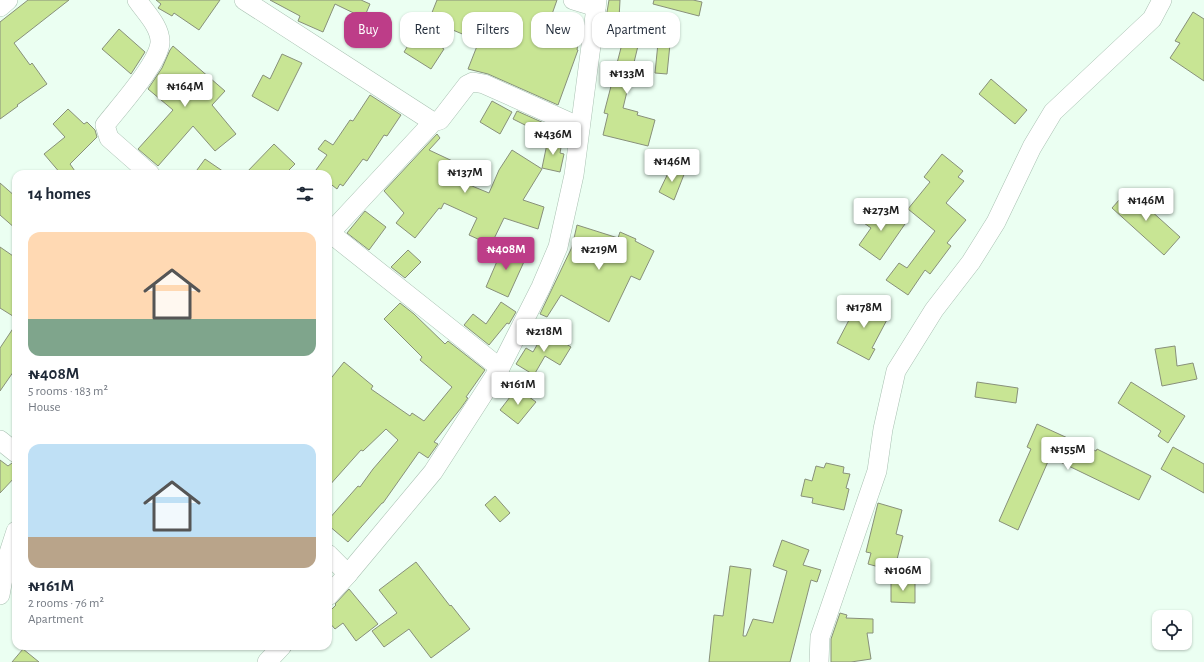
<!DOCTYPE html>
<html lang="en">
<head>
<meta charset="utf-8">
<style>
  body { margin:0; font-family:"Alegreya Sans",sans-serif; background:#f6f6f7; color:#1f2937; height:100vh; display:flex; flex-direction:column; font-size:15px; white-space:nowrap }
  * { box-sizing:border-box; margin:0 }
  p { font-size:13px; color:#747a83 }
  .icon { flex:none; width:22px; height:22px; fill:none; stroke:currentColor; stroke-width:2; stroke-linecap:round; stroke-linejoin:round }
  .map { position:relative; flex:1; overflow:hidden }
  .details { position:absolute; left:12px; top:170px; width:320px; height:480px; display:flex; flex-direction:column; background:#fff; border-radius:12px; box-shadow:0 1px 3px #0004 }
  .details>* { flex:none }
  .top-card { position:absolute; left:344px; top:12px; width:380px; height:36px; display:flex; gap:8px }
  .buttons { position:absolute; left:1152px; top:610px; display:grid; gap:8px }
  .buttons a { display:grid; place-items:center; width:40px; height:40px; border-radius:8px; background:#fff; box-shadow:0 1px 3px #0004; font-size:20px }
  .price { position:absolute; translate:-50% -34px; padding:0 9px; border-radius:4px; background:#fff; color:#222; font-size:13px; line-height:26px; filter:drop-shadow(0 1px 2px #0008) }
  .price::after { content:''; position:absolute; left:50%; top:24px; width:12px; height:9px; margin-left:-6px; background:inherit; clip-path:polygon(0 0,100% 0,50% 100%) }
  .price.current { background:#bd3d88; color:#fff }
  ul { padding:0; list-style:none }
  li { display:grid; align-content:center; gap:8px; height:212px; padding:0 16px }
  li span { display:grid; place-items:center; height:124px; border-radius:12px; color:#555 }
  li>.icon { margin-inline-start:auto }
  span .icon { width:72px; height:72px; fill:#fffc; stroke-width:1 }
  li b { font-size:17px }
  h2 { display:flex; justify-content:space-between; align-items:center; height:48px; padding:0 16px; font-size:17px }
  .chip { padding:0 14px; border-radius:12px; background:#fff; box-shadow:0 1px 3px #0004; font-size:14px; line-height:36px }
  .chip.current { background:#bd3d88; color:#fff }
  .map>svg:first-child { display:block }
  .building { fill:#c8e594; stroke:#88907a }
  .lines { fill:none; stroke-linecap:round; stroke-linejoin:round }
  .minor-casing { stroke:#a9c1b2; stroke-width:20 }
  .minor { stroke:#fff; stroke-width:19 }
</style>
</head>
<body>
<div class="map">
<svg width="1204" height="662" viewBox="0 0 1204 662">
  <rect width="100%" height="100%" fill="#ebfff2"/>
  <g class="building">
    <path d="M 28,0 L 69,0 L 14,43 L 30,65 L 32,63 L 47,84 L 17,105 L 18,106 L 0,119 L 0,22 Z"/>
    <path d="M 156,0 L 220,0 L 199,30 L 174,13 L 172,16 L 158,8 L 161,4 Z"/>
    <path d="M 270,0 L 361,0 L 370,4 L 364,18 L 335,4 L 323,32 L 298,21 L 300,16 Z"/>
    <path d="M 437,0 L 557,0 L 545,34 L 578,43 L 577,50 L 578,50 L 558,105 L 488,74 L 468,69 L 479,41 L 429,20 Z"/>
    <path d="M 609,0 L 620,0 L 619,19 L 606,18 Z"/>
    <path d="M 654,0 L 693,0 L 702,2 L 699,16 L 653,4 Z"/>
    <path d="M 1193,12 L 1204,19 L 1204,81 L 1170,58 L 1180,43 L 1175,41 Z"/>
    <path d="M 628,19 L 644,21 L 623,108 L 638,112 L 637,115 L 655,120 L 648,146 L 603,135 L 608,114 L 604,113 L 622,44 L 626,45 Z"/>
    <path d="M 660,23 L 672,24 L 667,74 L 655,73 Z"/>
    <path d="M 119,29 L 145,52 L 131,74 L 102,49 Z"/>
    <path d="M 417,31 L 444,49 L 431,69 L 404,52 Z"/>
    <path d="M 173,46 L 225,91 L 212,105 L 236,134 L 215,151 L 193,126 L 158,166 L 138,149 L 173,110 L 148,89 L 162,68 L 170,50 Z"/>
    <path d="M 282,54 L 302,63 L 278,111 L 252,96 L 263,75 L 270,79 Z"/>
    <path d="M 991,79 L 1027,110 L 1015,124 L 979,94 Z"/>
    <path d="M 370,95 L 401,115 L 387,136 L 384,135 L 367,161 L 363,159 L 343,186 L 340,184 L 337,189 L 328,182 L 328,174 L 313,174 L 327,155 L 318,149 L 325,140 L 333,145 L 350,120 L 353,121 Z"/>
    <path d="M 492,101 L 512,112 L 500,134 L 480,122 Z"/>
    <path d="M 68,109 L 84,124 L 87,122 L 95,130 L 97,137 L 70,164 L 77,174 L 61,174 L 44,154 L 65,137 L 53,124 Z"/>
    <path d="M 517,111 L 546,124 L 541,133 L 513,119 Z"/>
    <path d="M 437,134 L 440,138 L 429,150 L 461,165 L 455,179 L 489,193 L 499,170 L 512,150 L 542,169 L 523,200 L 544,207 L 538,229 L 504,218 L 491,245 L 469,235 L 477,218 L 444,203 L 441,209 L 439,208 L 415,238 L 396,223 L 404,213 L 384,191 Z"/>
    <path d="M 548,139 L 562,142 L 560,153 L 564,154 L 560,172 L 542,168 Z"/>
    <path d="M 274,144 L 295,164 L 285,174 L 245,174 Z"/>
    <path d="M 942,154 L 963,171 L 958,177 L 964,181 L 946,203 L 966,220 L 947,243 L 951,246 L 930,274 L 925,270 L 908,295 L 886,280 L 899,263 L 907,268 L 935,231 L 908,209 L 930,182 L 924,177 Z"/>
    <path d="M 205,159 L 227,174 L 194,174 Z"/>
    <path d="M 671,167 L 685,172 L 674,200 L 659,192 Z"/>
    <path d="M 0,183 L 16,197 L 16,229 L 0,215 Z"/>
    <path d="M 1128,190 L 1180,237 L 1164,255 L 1112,208 Z"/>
    <path d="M 877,204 L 905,224 L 880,260 L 859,245 L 871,228 L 864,223 Z"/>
    <path d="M 365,211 L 386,227 L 369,250 L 347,233 Z"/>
    <path d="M 577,225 L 618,238 L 620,232 L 636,239 L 635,241 L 654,251 L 640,280 L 631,276 L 609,322 L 561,295 L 547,317 L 540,314 L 572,247 Z"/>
    <path d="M 504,245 L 527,255 L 508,297 L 486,287 Z"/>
    <path d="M 0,247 L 16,258 L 16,318 L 0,308 Z"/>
    <path d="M 408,250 L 421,262 L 405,278 L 391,267 Z"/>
    <path d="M 860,299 L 890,314 L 872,348 L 875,349 L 869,360 L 837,343 Z"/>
    <path d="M 501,302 L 516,312 L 509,324 L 507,323 L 489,345 L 464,325 L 473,314 L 486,324 Z"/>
    <path d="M 400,303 L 414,314 L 445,344 L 448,341 L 485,370 L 466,397 L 468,398 L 461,408 L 434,442 L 438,444 L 428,458 L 419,452 L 383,503 L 382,503 L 348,542 L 328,525 L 328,520 L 358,486 L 360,487 L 373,469 L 398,440 L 386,429 L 363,451 L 361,450 L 328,487 L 328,382 L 344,362 L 373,386 L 371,389 L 410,416 L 412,413 L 424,421 L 452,387 L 420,360 L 422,357 L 384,319 Z"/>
    <path d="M 16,324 L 16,368 L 0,391 L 0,348 Z"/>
    <path d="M 545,331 L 571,347 L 560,365 L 545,356 L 534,375 L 516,364 L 526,348 L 533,352 Z"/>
    <path d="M 1175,346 L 1177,366 L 1193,363 L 1197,379 L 1162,386 L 1155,349 Z"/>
    <path d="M 977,382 L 1018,388 L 1016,403 L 975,397 Z"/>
    <path d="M 1131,382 L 1185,416 L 1168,443 L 1158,436 L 1161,431 L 1118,403 Z"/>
    <path d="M 517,388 L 536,402 L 518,424 L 500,410 Z"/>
    <path d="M 1037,424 L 1096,451 L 1097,449 L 1151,476 L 1139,500 L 1050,457 L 1018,530 L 999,521 L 1031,449 L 1027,447 Z"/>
    <path d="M 1173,447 L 1204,464 L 1204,493 L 1161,469 Z"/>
    <path d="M 0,460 L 8,466 L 12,463 L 16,464 L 16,476 L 0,493 Z"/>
    <path d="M 826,463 L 844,467 L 843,473 L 850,474 L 846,488 L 849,489 L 844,510 L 812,503 L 813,498 L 801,496 L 805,479 L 812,481 L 816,466 L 824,468 Z"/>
    <path d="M 495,496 L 510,513 L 500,522 L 485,505 Z"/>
    <path d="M 878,503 L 902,510 L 896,534 L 903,536 L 894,571 L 868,564 L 871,553 L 866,552 Z"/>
    <path d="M 782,540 L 809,550 L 803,565 L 821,570 L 817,582 L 811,580 L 790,662 L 709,662 L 714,615 L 723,616 L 730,566 L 751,569 L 743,636 L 746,636 L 753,619 L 773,623 L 787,571 L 773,566 Z"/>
    <path d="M 416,562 L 450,606 L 451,605 L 470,629 L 431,658 L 409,629 L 384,647 L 372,631 L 397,613 L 379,590 Z"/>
    <path d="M 891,581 L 915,581 L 915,603 L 891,602 Z"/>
    <path d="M 349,589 L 378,624 L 356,641 L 343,623 L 335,629 L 328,621 L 328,613 L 336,605 L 335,604 Z"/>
    <path d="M 840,613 L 847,615 L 846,618 L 873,619 L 873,633 L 867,633 L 871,659 L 851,662 L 831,662 L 831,639 Z"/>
    <path d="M 23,649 L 39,662 L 12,662 Z"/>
  </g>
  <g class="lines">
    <g class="minor-casing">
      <g id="minor">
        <path d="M 137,0 C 145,12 161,27 160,43 C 158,64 119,107 105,125 L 109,138 L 150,174"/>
        <path d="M 244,0 L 433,122"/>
        <path d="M 573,0 L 596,7"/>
        <path d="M 0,7 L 8,0"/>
        <path d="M 330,233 L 500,368"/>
        <path d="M 328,235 L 433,122 L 440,120 L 467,85 L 473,82 L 484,84 L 580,127"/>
        <path d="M 0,440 L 16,453"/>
        <path d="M 328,554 L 348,574"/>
        <path d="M 0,595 L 6,562 L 16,531"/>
        <path d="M 328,596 L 348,574 L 433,472 L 500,368 L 541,287 L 558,247 L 574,175 L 597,0"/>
        <path d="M 267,662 L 282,646"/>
        <path d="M 819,662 L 820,637 L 877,471 L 883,429 L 896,371 L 934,310 L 971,262 L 996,222 L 1032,147 L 1053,112 L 1152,19 L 1162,0"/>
      </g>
    </g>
    <use href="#minor" class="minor"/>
  </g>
</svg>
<div class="buttons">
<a><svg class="icon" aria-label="locate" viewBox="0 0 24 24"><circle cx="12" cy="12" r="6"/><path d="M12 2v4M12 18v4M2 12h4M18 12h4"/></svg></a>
</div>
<b class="price" style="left:627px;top:95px">₦133M</b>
<b class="price" style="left:185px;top:108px">₦164M</b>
<b class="price" style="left:553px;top:156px">₦436M</b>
<b class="price" style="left:672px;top:183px">₦146M</b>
<b class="price" style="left:465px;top:194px">₦137M</b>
<b class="price" style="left:1146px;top:222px">₦146M</b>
<b class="price" style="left:881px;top:232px">₦273M</b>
<b class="price current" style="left:506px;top:271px">₦408M</b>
<b class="price" style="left:599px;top:271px">₦219M</b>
<b class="price" style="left:864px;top:329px">₦178M</b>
<b class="price" style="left:544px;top:353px">₦218M</b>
<b class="price" style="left:518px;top:406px">₦161M</b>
<b class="price" style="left:1068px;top:471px">₦155M</b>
<b class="price" style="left:903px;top:592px">₦106M</b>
<div class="top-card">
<a class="chip current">Buy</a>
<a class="chip">Rent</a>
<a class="chip">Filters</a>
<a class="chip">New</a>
<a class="chip">Apartment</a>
</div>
<section class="details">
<h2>14 homes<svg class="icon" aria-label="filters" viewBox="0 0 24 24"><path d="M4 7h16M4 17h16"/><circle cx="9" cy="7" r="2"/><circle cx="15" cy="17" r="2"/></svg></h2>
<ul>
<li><span style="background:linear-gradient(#ffd9b3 70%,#7fa58c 0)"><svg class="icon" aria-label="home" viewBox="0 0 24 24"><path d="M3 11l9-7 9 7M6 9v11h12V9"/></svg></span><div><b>₦408M</b><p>5 rooms · 183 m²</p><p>House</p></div></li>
<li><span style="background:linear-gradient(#bfe0f5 75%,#b9a48a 0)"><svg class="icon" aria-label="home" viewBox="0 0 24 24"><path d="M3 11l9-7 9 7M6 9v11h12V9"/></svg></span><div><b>₦161M</b><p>2 rooms · 76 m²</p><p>Apartment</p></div></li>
</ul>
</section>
</div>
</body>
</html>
